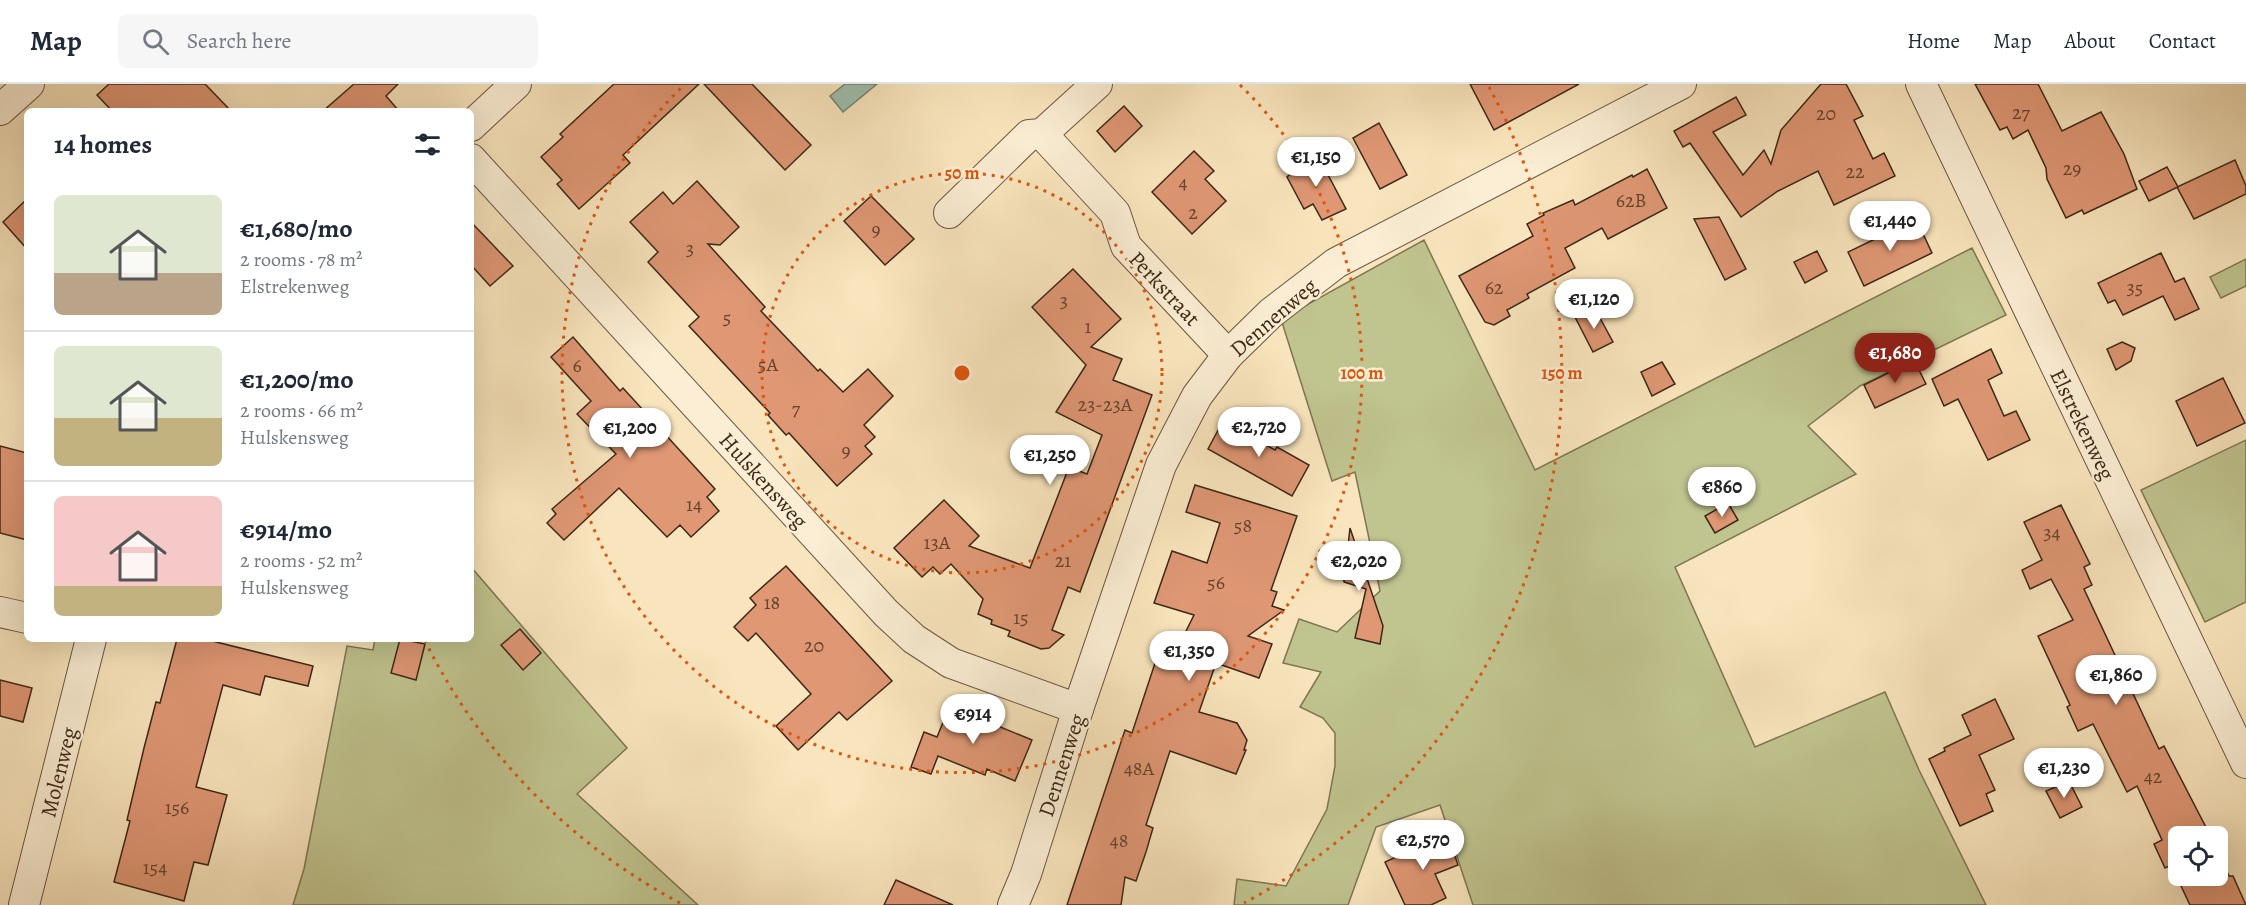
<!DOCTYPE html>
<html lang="en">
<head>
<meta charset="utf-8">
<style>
  body { margin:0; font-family:Alegreya,serif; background:#f6f6f7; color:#1f2937; height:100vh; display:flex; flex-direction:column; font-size:22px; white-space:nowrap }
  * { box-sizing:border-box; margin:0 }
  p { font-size:20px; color:#747a83 }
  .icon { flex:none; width:33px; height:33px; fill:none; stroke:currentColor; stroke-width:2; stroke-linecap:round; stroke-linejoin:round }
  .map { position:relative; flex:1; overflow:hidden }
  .panel { position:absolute; left:24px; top:24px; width:450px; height:534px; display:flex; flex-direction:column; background:#fff; border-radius:9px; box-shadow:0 6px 24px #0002 }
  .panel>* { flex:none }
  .fabs { position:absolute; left:2168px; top:742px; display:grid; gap:12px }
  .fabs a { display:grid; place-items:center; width:60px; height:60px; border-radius:9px; background:#fff; box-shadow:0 6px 24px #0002; font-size:30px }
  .price { position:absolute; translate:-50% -51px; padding:0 14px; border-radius:21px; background:#fff; color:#222; font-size:20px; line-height:39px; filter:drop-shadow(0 2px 3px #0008) }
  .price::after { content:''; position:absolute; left:50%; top:36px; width:18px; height:14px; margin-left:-9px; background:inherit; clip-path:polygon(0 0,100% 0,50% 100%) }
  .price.active { background:#8f2418; color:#fff }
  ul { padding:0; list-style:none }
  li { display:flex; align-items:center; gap:18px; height:150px; padding:0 30px }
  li+li { border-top:2px solid #e0e1e3 }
  li span { display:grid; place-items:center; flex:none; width:168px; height:120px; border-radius:9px; color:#555 }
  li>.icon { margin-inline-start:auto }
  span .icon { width:72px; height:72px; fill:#fffc; stroke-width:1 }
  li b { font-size:26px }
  h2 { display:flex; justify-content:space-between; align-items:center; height:72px; padding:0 30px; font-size:26px }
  header { display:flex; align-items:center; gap:36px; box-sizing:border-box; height:84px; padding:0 30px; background:#fff; border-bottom:2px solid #e0e1e3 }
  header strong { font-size:28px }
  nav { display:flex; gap:33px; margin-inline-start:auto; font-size:21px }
  .search { width:420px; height:54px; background:#f6f6f7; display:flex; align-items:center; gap:15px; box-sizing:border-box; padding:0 21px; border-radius:9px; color:#747a83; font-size:22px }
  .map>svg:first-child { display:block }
  .green { fill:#c0c48f; stroke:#7e7654; stroke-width:1.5 }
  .water { fill:#9ebfad; stroke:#778271; stroke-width:1.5 }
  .building { fill:#df9774; stroke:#3d2718; stroke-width:1.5 }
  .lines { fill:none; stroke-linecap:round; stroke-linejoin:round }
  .minor-casing { stroke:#6c5641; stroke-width:32 }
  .minor { stroke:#fbeed4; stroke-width:30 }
  .ring { fill:none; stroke:#df560d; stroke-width:3; stroke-dasharray:3 6 }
  .labels { text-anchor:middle; stroke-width:5; stroke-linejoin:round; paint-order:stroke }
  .number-label { font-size:20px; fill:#66432f }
  .street-label { font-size:22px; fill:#3d2718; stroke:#fbeed4 }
  .centre { fill:#df560d; stroke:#fbeed4; stroke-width:3 }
  .ring-label { font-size:18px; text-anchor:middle; font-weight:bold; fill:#df560d; stroke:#fbeed4; stroke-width:5; stroke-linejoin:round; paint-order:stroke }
</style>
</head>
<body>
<header>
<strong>Map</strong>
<div class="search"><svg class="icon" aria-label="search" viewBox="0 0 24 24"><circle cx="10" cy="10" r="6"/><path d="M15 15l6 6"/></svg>Search here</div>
<nav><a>Home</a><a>Map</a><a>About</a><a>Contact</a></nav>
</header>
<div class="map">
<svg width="2246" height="821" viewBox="0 0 2246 821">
  <rect width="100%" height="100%" fill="#f9e5bd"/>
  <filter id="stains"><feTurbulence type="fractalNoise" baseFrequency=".00333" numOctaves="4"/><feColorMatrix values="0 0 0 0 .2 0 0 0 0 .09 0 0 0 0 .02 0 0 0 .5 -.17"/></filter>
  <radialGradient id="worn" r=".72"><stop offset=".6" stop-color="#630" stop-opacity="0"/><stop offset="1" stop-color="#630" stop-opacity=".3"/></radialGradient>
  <g class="green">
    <path d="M 1424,156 L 1535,386 L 1972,164 L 2006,231 L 1860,302 L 1808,342 L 1856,390 L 1675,483 L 1755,663 L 1885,608 L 1919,686 L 1986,821 L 1473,821 L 1440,721 L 1376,743 L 1348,821 L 1234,821 L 1237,795 L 1286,802 L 1327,725 L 1335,682 L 1335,649 L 1323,634 L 1300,623 L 1321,588 L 1283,579 L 1299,535 L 1337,548 L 1380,507 L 1355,388 L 1332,397 L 1281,235 Z"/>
    <path d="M 2246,175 L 2246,202 L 2221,214 L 2210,193 Z"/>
    <path d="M 2246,356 L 2246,518 L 2205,538 L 2141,406 Z"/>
    <path d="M 471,483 L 627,664 L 577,710 L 698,821 L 293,821 L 304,785 L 347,562 L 373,566 L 375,555 L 471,555 Z"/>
  </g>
  <path class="water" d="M 845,0 L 877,0 L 843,28 L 830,12 Z"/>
  <g class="building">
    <path d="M 109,0 L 205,0 L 231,27 L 112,27 L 97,11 Z"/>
    <path d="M 354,0 L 398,0 L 386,12 L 399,27 L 323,27 Z"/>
    <path d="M 614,0 L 699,0 L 623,71 L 630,79 L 579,125 L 557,100 L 562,96 L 541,73 L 563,53 L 560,50 Z"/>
    <path d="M 704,0 L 752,0 L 811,61 L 785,86 Z"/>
    <path d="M 1470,0 L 1579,0 L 1494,46 Z"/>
    <path d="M 1821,0 L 1846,0 L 1863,32 L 1854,36 L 1873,75 L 1884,69 L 1895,92 L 1834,121 L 1818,87 L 1778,107 L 1741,133 L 1690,59 L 1683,63 L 1674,47 L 1736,13 L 1746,31 L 1713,48 L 1743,91 L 1764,66 L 1771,80 L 1781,46 Z"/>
    <path d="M 1975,0 L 2038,0 L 2062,47 L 2101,28 L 2124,70 L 2137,105 L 2084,130 L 2082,126 L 2066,134 L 2047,95 L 2046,84 L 2028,46 L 2013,55 L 2007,43 L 2000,46 Z"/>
    <path d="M 1124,22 L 1142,42 L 1115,68 L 1097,47 Z"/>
    <path d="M 1379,39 L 1407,91 L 1380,105 L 1353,54 Z"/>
    <path d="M 1194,67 L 1214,87 L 1205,95 L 1226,117 L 1192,150 L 1152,108 Z"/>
    <path d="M 1316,68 L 1346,125 L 1322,136 L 1313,120 L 1304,125 L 1287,93 Z"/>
    <path d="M 2235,76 L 2246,102 L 2246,110 L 2194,135 L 2177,103 Z"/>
    <path d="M 2167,83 L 2178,103 L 2149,117 L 2139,97 Z"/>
    <path d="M 1647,85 L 1667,124 L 1608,155 L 1602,144 L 1565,164 L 1575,184 L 1527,210 L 1529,214 L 1507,226 L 1510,232 L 1494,241 L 1485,238 L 1459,192 L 1533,152 L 1527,140 L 1544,131 L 1543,129 L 1573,116 L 1575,121 L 1632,91 L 1633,93 Z"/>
    <path d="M 697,97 L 739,143 L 720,161 L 708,160 L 765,223 L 761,227 L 818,287 L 820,285 L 843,308 L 868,285 L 893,312 L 864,341 L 875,353 L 865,362 L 872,370 L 837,402 L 789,349 L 786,351 L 768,331 L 770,329 L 689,242 L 699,233 L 648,178 L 658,168 L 630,138 L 663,108 L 673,120 Z"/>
    <path d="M 871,112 L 914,155 L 885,181 L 844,137 Z"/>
    <path d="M 27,115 L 27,165 L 3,138 Z"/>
    <path d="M 1719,133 L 1746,185 L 1725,196 L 1694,135 Z"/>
    <path d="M 1916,135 L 1932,169 L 1864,202 L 1848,168 Z"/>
    <path d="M 471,138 L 513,182 L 490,202 L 471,181 Z"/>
    <path d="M 1817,167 L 1827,187 L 1805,199 L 1794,178 Z"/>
    <path d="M 2161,169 L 2175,198 L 2184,194 L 2199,225 L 2175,236 L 2163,212 L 2123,231 L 2115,216 L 2108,219 L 2098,199 Z"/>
    <path d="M 1073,185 L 1121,235 L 1091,263 L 1122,275 L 1113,296 L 1152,311 L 1080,508 L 1068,503 L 1052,546 L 1064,551 L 1049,564 L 1041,565 L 1008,552 L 1010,547 L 991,540 L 992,536 L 978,530 L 983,515 L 951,480 L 940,490 L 933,483 L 922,493 L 894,464 L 944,416 L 979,452 L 969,462 L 1030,484 L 1069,383 L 1087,390 L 1102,351 L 1056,328 L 1086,281 L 1032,223 Z"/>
    <path d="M 1594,223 L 1613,258 L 1593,268 L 1575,233 Z"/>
    <path d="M 573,253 L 620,307 L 623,304 L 715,405 L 707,413 L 719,427 L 691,453 L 680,441 L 667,453 L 619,404 L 564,456 L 547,439 L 556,430 L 552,425 L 616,370 L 577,330 L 591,317 L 551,273 Z"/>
    <path d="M 2122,258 L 2135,264 L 2131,277 L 2116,286 L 2107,265 Z"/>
    <path d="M 1991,265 L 2002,289 L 1988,296 L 2004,332 L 2016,327 L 2030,356 L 1988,376 L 1958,315 L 1944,322 L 1932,295 Z"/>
    <path d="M 1914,276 L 1926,300 L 1875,324 L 1864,301 Z"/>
    <path d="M 1662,278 L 1675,300 L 1652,312 L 1641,288 Z"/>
    <path d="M 2223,294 L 2245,339 L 2197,362 L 2176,317 Z"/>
    <path d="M 1223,337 L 1275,366 L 1277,363 L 1309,381 L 1292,412 L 1208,365 Z"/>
    <path d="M 0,362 L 27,369 L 27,456 L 0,449 Z"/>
    <path d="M 1195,401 L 1297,432 L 1271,506 L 1277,508 L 1272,522 L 1284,526 L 1248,552 L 1272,560 L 1259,594 L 1216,579 L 1199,628 L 1237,639 L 1247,656 L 1244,666 L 1246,666 L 1236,690 L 1170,667 L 1146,741 L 1153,744 L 1146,768 L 1136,797 L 1125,793 L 1121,821 L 1067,821 L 1125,646 L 1132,649 L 1160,564 L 1175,569 L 1194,531 L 1154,519 L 1172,467 L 1207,479 L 1220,439 L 1186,428 Z"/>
    <path d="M 1728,419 L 1738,436 L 1715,449 L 1705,432 Z"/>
    <path d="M 2061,421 L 2090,480 L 2084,483 L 2092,501 L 2084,505 L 2159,665 L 2164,662 L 2211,753 L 2178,753 L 2178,792 L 2217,792 L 2217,766 L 2229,792 L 2233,792 L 2246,821 L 2190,821 L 2171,781 L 2165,784 L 2154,760 L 2162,756 L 2137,702 L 2127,708 L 2093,640 L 2078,647 L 2067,623 L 2070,621 L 2038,552 L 2073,536 L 2051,495 L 2030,505 L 2022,486 L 2042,476 L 2024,438 Z"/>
    <path d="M 1350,444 L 1383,542 L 1380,560 L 1355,554 L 1366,505 L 1344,498 L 1344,496 L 1329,490 L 1336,467 L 1347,471 Z"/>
    <path d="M 786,482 L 892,597 L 847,636 L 839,628 L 798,666 L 776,642 L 811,610 L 756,549 L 748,557 L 734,543 L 756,521 L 750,514 Z"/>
    <path d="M 520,545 L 541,569 L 523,586 L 501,561 Z"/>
    <path d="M 177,555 L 204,555 L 313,582 L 308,602 L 265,592 L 260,611 L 223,601 L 196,703 L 227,711 L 208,781 L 194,778 L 184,817 L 114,798 L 130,737 L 127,736 L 144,664 L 156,618 L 160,619 Z"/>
    <path d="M 400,555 L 425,560 L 416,596 L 391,589 Z"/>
    <path d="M 0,596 L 32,604 L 23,638 L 0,632 Z"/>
    <path d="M 1995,615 L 2014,655 L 1979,671 L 1995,706 L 1986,710 L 1993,727 L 1960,742 L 1929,675 L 1945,667 L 1944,664 L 1971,651 L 1962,631 Z"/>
    <path d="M 951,619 L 983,631 L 981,635 L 1032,656 L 1015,697 L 987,685 L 985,691 L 938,672 L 931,690 L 911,683 L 924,648 L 937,653 Z"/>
    <path d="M 2069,697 L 2082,723 L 2060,734 L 2046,707 Z"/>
    <path d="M 1447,749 L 1458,781 L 1435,790 L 1446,814 L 1431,821 L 1405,821 L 1385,778 Z"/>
    <path d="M 896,796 L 953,821 L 884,821 Z"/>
  </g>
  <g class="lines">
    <g class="minor-casing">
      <g id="minor">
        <path d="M 1921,0 L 2246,679"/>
        <path d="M 0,26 L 29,0"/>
        <path d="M 471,42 L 516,0"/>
        <path d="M 1042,50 L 1097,0"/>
        <path d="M 471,75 L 886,529 L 914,555 L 951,579 L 1078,625"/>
        <path d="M 949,129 L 1029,51 L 1042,50 L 1115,129 L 1126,162 L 1228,271"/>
        <path d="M 0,528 L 27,534"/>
        <path d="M 24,821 L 91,555"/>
        <path d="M 1013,821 L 1026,790 L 1078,625 L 1161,381 L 1197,312 L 1228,271 L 1271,229 L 1336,179 L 1681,0"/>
      </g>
    </g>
    <use href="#minor" class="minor"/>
  </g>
  <g class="ring">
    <circle cx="962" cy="289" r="200"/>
    <path d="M1240 1A400 400 0 1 1 684 1"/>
    <path d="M680 819A600 600 0 0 1 425 557M1489 3A600 600 0 0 1 1244 819"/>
  </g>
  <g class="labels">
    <g class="number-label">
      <text x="2021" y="35">27</text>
      <text x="1826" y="36">20</text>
      <text x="2072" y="91">29</text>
      <text x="1855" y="94">22</text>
      <text x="1183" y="105">4</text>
      <text x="1631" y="123">62B</text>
      <text x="1193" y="135">2</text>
      <text x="876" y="152">9</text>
      <text x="690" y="171">3</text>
      <text x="1494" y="210">62</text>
      <text x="2135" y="210">35</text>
      <text x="1064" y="223">3</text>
      <text x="727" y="240">5</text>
      <text x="1088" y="249">1</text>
      <text x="768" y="287">5A</text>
      <text x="577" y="288">6</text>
      <text x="1105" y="327">23-23A</text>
      <text x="796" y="331">7</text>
      <text x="846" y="373">9</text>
      <text x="694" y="427">14</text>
      <text x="1243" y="448">58</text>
      <text x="2052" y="455">34</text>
      <text x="937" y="465">13A</text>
      <text x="1063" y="483">21</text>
      <text x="1216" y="505">56</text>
      <text x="772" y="525">18</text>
      <text x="1021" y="540">15</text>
      <text x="814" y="568">20</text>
      <text x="1139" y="691">48A</text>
      <text x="2153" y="699">42</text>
      <text x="177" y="730">156</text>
      <text x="1119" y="763">48</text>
      <text x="155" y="790">154</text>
    </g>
    <g class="street-label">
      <text transform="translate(1165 204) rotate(47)" y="8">Perkstraat</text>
      <text transform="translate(1273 233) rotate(-41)" y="8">Dennenweg</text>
      <text transform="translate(2083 340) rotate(64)" y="8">Elstrekenweg</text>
      <text transform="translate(764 396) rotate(48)" y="8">Hulskensweg</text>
      <text transform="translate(1061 681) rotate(-72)" y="8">Dennenweg</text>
      <text transform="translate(58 688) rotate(-76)" y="8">Molenweg</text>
    </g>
  </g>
  <circle cx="962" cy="289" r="9" class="centre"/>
  <g class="ring-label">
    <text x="962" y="95">50 m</text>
    <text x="1362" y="295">100 m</text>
    <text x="1562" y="295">150 m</text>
  </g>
  <rect width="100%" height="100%" filter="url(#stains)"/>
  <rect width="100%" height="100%" fill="url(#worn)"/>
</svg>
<div class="fabs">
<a><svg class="icon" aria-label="locate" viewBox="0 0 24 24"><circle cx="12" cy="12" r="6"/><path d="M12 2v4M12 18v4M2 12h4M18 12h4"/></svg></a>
</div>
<b class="price" style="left:1316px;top:104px">€1,150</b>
<b class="price" style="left:1890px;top:168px">€1,440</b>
<b class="price" style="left:1594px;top:246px">€1,120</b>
<b class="price active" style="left:1895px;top:300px">€1,680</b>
<b class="price" style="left:1259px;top:374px">€2,720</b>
<b class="price" style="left:630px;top:375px">€1,200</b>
<b class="price" style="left:1050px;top:402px">€1,250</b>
<b class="price" style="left:1722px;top:434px">€860</b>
<b class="price" style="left:1359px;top:508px">€2,020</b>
<b class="price" style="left:1189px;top:598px">€1,350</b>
<b class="price" style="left:2116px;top:622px">€1,860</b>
<b class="price" style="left:973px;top:661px">€914</b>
<b class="price" style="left:2064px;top:715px">€1,230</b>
<b class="price" style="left:1423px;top:787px">€2,570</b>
<section class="panel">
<h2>14 homes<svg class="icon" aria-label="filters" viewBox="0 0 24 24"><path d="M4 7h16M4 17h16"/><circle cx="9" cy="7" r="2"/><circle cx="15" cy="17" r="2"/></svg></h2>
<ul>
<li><span style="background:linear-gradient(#dfe7d0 65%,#b9a48a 0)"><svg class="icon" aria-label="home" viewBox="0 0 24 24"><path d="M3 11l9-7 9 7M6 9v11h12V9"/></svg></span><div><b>€1,680/mo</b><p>2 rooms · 78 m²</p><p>Elstrekenweg</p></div></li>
<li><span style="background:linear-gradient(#dfe7d0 60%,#c2b280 0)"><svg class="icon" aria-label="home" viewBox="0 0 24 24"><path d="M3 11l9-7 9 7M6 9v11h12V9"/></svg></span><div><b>€1,200/mo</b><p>2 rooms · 66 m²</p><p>Hulskensweg</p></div></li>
<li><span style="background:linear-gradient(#f6c9c9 75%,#c2b280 0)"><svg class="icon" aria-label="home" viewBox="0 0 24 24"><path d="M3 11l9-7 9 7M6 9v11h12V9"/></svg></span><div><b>€914/mo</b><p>2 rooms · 52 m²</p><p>Hulskensweg</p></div></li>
</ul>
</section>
</div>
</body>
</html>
